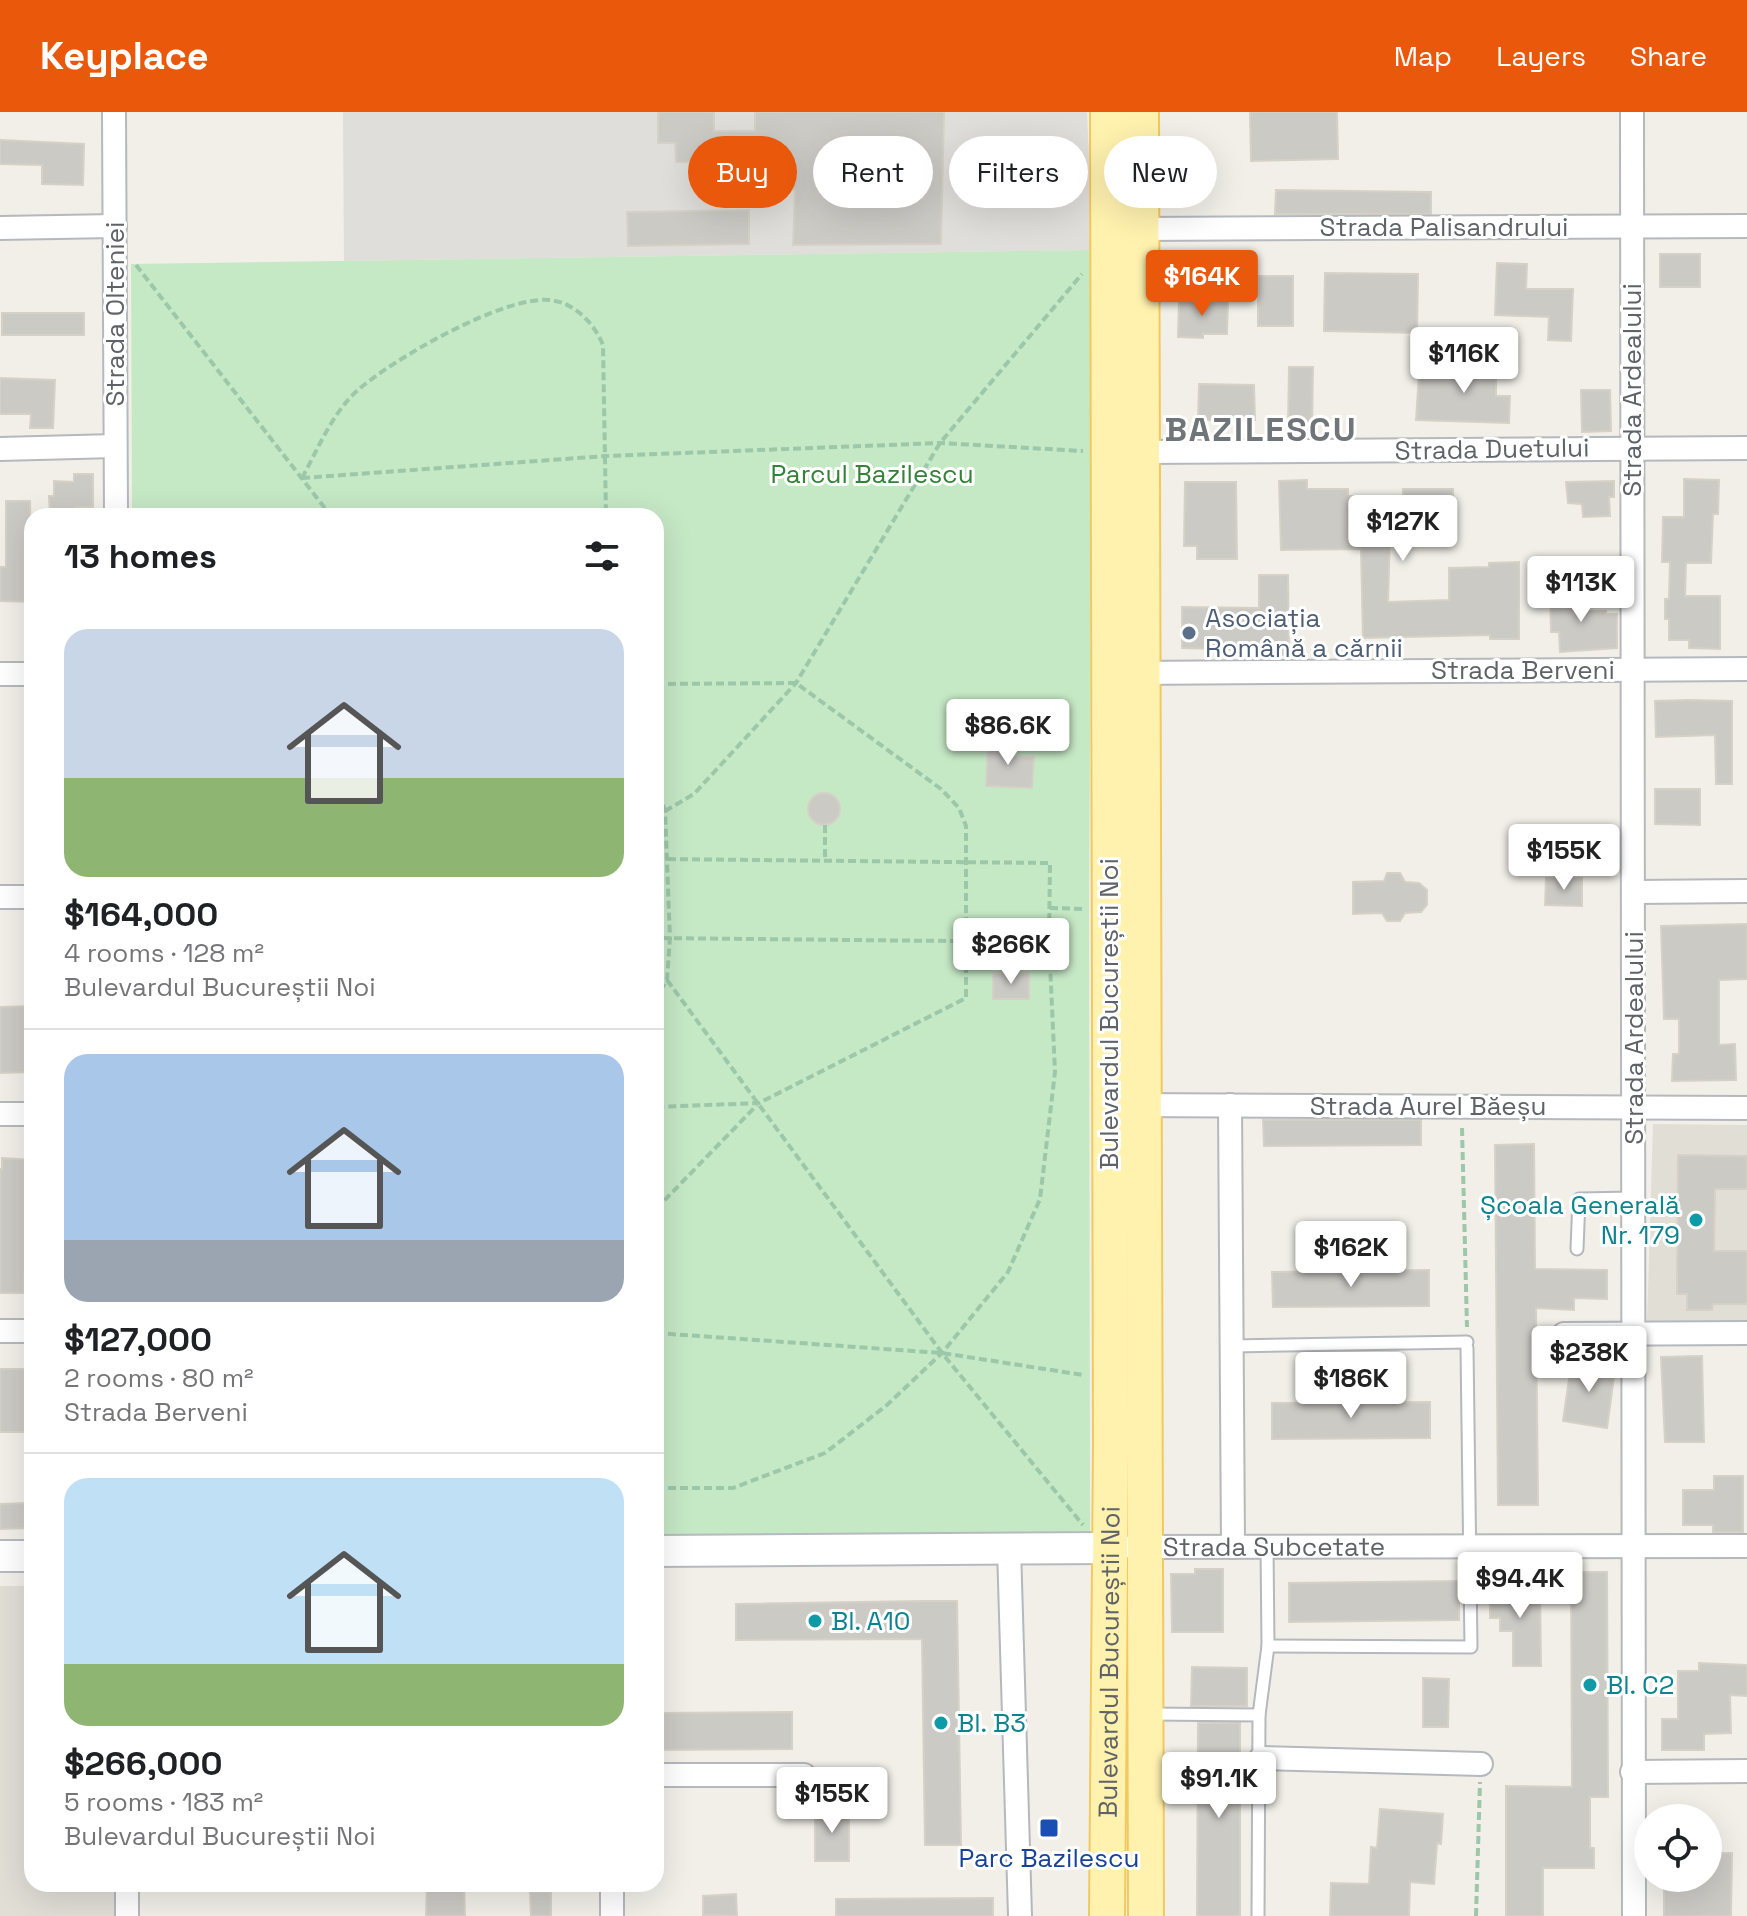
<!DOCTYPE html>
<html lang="en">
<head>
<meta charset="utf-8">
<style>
  body { margin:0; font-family:"Space Grotesk",sans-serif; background:#f6f6f6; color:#202124; height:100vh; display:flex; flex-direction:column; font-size:30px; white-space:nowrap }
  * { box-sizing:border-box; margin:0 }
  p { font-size:26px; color:#757577 }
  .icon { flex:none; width:44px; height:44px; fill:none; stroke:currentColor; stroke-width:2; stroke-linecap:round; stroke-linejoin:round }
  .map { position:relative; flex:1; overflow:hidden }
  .side { position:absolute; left:24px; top:396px; width:640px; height:1384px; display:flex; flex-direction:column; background:#fff; border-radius:24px; box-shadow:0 8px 32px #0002 }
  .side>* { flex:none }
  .guide { position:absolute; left:688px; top:24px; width:760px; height:72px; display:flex; gap:16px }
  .tools { position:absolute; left:1634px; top:1692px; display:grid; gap:16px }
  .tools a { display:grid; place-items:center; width:88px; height:88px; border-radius:50%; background:#fff; box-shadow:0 8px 32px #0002; font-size:40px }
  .price { position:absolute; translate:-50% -68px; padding:0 18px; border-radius:8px; background:#fff; color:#222; font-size:26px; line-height:52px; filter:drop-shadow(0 2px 4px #0008) }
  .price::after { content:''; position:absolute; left:50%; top:48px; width:24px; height:18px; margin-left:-12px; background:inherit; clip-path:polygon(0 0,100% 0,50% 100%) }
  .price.current { background:#ea580c; color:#fff }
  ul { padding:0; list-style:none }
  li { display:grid; align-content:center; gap:16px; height:424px; padding:0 40px }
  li+li { border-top:2px solid #e0e0e0 }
  li span { display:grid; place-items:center; height:248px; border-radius:24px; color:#555 }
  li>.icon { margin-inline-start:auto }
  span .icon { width:144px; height:144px; fill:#fffc; stroke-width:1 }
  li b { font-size:34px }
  h2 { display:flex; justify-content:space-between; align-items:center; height:96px; padding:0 40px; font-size:34px }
  .chip { padding:0 28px; border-radius:36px; background:#fff; box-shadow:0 8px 32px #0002; font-size:28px; line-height:72px }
  .chip.current { background:#ea580c; color:#fff }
  header { display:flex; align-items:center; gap:48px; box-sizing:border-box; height:112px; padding:0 40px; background:#ea580c; color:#fff }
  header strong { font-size:38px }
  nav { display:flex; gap:44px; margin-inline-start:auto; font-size:28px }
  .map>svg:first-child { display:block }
  .industrial { fill:#e0deda }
  .education { fill:#e1ded6 }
  .green { fill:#c5e8c5 }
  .building { fill:#cccac5; stroke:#d6d1c6; stroke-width:2 }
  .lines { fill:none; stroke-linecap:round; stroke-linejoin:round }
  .lane-casing { stroke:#b5b8bc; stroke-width:15 }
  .street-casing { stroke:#b5b8bc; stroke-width:26 }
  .secondary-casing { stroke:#b6babf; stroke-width:34 }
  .primary-casing { stroke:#f2c960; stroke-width:38 }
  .path { stroke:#9cc7a9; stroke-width:4; stroke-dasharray:8 4; stroke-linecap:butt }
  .lane { stroke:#fff; stroke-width:11 }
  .street { stroke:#fff; stroke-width:22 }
  .secondary { stroke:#fff; stroke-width:30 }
  .primary { stroke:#fff2af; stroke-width:34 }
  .service-dot { fill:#5c6f8a; stroke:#fff; stroke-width:3 }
  .culture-dot { fill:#0f9aa8; stroke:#fff; stroke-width:3 }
  .transit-dot { fill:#1a4fb4; stroke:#fff; stroke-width:3 }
  .labels { text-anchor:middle; stroke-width:6; stroke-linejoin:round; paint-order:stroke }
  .street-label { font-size:26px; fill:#5f6368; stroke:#fff }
  .park-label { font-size:26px; fill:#348238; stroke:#fff }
  .service-label { font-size:26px; fill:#4e5e75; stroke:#fff; text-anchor:start }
  .culture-label { font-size:26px; fill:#0d838f; stroke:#fff; text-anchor:start }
  .transit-label { font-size:26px; fill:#164399; stroke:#fff }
  .district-label { font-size:34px; font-weight:bold; letter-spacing:2px; fill:#70757a; stroke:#fff }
</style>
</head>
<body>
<header>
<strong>Keyplace</strong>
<nav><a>Map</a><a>Layers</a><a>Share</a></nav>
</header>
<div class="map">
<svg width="1747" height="1804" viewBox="0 0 1747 1804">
  <rect width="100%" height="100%" fill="#f1efe8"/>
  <path class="industrial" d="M 343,0 L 755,0 L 756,50 L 789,51 L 790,78 L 795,78 L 794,133 L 940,132 L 944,0 L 1087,0 L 1093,138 L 344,149 Z"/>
  <g class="education">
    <path d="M 1653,1012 L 1747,1013 L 1747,1210 L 1647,1210 Z"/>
    <path d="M 0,1474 L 32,1474 L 32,1772 L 119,1772 L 120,1804 L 0,1804 Z"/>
  </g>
  <path class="green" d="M 1093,138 L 1089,797 L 1090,1421 L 656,1423 L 656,404 L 132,404 L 131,152 Z"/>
  <g class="building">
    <path d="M 658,0 L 714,0 L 714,19 L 755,19 L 755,0 L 944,0 L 941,132 L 793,133 L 795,78 L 790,78 L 789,51 L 676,50 L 675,31 L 658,31 Z"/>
    <path d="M 1250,0 L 1337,0 L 1338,47 L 1251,49 Z"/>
    <path d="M 0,28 L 84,32 L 83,73 L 42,72 L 42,53 L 0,52 Z"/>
    <path d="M 1276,78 L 1431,80 L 1431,102 L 1275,102 Z"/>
    <path d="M 749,98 L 749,132 L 628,134 L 627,100 Z"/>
    <rect x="1660" y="142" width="40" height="33"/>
    <path d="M 1171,148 L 1192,149 L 1191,174 L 1170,174 Z"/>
    <path d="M 1497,151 L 1527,152 L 1526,177 L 1573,177 L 1571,229 L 1548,228 L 1549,205 L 1495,203 Z"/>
    <path d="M 1325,161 L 1418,162 L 1417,221 L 1324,219 Z"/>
    <rect x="1258" y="164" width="35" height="50"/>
    <path d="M 1179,187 L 1228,188 L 1227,222 L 1203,222 L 1203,226 L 1178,225 Z"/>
    <rect x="2" y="201" width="82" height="22"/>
    <path d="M 1475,236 L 1496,237 L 1496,284 L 1510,284 L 1509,311 L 1416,308 L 1419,262 L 1474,266 Z"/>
    <path d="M 1289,255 L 1313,255 L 1312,320 L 1288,319 Z"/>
    <path d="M 0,266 L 55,268 L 53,316 L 30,316 L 31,302 L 0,302 Z"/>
    <path d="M 1199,272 L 1254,273 L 1255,308 L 1198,308 Z"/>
    <path d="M 1581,278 L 1610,278 L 1611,319 L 1582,320 Z"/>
    <path d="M 74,362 L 93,362 L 93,395 L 76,395 L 73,404 L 50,404 L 49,384 L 54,384 L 54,369 L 74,370 Z"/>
    <path d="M 1684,367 L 1719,368 L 1718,402 L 1713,402 L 1711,451 L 1686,451 L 1685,484 L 1720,484 L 1720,537 L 1689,536 L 1689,528 L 1669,528 L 1669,507 L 1665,507 L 1665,487 L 1669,487 L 1670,450 L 1662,450 L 1663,405 L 1684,405 Z"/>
    <path d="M 1307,368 L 1307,377 L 1348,377 L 1348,384 L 1355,384 L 1356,405 L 1403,404 L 1403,377 L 1453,377 L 1454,424 L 1390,425 L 1388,490 L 1449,488 L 1449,456 L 1489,455 L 1489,451 L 1519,450 L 1519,527 L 1490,527 L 1490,523 L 1363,526 L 1361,437 L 1281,438 L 1279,369 Z"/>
    <path d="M 1614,369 L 1614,385 L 1609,385 L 1610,404 L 1583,405 L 1582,392 L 1568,391 L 1566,370 Z"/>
    <path d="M 1185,370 L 1236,370 L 1237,447 L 1197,447 L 1197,434 L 1184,434 Z"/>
    <path d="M 6,389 L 30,389 L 32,490 L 0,489 L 0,455 L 6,455 Z"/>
    <path d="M 1259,463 L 1288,463 L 1289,543 L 1250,543 L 1250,538 L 1182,536 L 1182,495 L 1259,496 Z"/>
    <path d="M 1550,478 L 1580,478 L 1580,499 L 1606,499 L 1606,502 L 1617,502 L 1617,536 L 1560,540 L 1559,520 L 1551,520 Z"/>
    <path d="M 1688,588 L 1732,589 L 1732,672 L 1716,672 L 1715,623 L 1656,625 L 1655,589 Z"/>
    <path d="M 988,627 L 1007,628 L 1006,644 L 1034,645 L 1032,676 L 986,674 Z"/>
    <path d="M 1655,677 L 1700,677 L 1700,713 L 1655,712 Z"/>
    <circle cx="824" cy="697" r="16"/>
    <path d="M 1387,761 L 1400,761 L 1405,770 L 1419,771 L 1427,778 L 1427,793 L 1421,800 L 1405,801 L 1400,809 L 1387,809 L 1382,801 L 1353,802 L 1353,770 L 1384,769 Z"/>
    <path d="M 1546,766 L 1582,766 L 1582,794 L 1545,793 Z"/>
    <path d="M 1747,812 L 1747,867 L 1719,868 L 1719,933 L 1735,932 L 1736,968 L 1672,969 L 1673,942 L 1679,942 L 1679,907 L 1664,907 L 1661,814 Z"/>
    <rect x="993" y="861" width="36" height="26"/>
    <path d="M 32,894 L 32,960 L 0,961 L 0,895 Z"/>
    <path d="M 1263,1008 L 1421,1008 L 1421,1033 L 1264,1034 Z"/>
    <path d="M 1534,1032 L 1535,1157 L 1607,1158 L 1607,1187 L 1574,1186 L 1574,1198 L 1536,1196 L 1538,1393 L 1498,1393 L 1495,1033 Z"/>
    <path d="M 1678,1043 L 1747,1044 L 1747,1077 L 1715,1077 L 1714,1139 L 1747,1139 L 1747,1192 L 1713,1192 L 1712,1198 L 1687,1198 L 1687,1182 L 1677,1182 Z"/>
    <path d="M 2,1046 L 32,1048 L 31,1147 L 25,1148 L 24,1181 L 0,1181 L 0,1057 L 2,1057 Z"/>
    <path d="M 1429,1158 L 1429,1194 L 1273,1195 L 1272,1160 Z"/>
    <path d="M 1702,1244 L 1704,1330 L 1665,1330 L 1661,1245 Z"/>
    <path d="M 1572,1246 L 1588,1248 L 1588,1253 L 1615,1257 L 1607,1316 L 1563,1309 Z"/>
    <rect x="0" y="1257" width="32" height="63"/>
    <path d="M 1430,1290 L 1430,1326 L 1272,1327 L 1272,1291 Z"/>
    <path d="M 1714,1364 L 1743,1364 L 1743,1420 L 1713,1420 L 1713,1413 L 1683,1413 L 1683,1378 L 1714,1378 Z"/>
    <path d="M 28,1391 L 29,1416 L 0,1417 L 0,1392 Z"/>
    <path d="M 1195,1457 L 1223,1457 L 1223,1520 L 1172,1520 L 1171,1462 L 1195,1462 Z"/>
    <path d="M 1571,1460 L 1607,1460 L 1608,1685 L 1590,1685 L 1590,1736 L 1594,1736 L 1594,1756 L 1543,1756 L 1543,1804 L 1506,1804 L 1506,1674 L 1572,1675 Z"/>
    <path d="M 1459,1469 L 1459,1508 L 1289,1510 L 1289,1471 Z"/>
    <path d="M 1540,1473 L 1541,1554 L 1513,1554 L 1513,1519 L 1500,1519 L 1500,1506 L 1490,1506 L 1490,1474 Z"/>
    <path d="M 922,1489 L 957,1489 L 961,1733 L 925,1733 L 922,1527 L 736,1528 L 736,1492 Z"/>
    <path d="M 1699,1551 L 1747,1553 L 1747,1584 L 1730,1583 L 1731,1621 L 1704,1622 L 1704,1638 L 1662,1638 L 1662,1607 L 1678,1607 L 1678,1559 L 1699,1559 Z"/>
    <path d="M 1192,1555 L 1247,1556 L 1247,1594 L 1191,1594 Z"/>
    <path d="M 1423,1566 L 1449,1567 L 1448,1615 L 1423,1615 Z"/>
    <path d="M 792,1600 L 792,1637 L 656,1638 L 656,1601 Z"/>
    <path d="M 1198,1611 L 1240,1611 L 1240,1804 L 1197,1804 Z"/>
    <path d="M 815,1695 L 838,1695 L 838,1701 L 849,1701 L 849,1749 L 815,1749 Z"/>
    <path d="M 1380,1697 L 1443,1702 L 1441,1732 L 1437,1731 L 1434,1772 L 1410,1770 L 1409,1804 L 1330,1804 L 1331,1771 L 1369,1772 L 1371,1735 L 1377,1736 Z"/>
    <path d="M 1708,1741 L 1732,1741 L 1731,1804 L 1664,1804 L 1664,1766 L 1708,1766 Z"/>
    <path d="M 427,1772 L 464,1772 L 465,1804 L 426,1804 Z"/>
    <path d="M 530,1780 L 551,1780 L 551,1804 L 531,1804 Z"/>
    <path d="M 736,1782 L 737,1804 L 703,1803 L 703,1784 Z"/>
    <path d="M 993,1786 L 993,1804 L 836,1804 L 836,1787 Z"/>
  </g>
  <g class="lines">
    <g class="lane-casing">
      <g id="lane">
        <path d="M 1577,1137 L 1579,1087 L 1634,1086"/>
        <path d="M 1232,1234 L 1467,1230"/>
        <path d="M 1268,1534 L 1471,1535 L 1467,1236"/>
        <path d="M 1149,1602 L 1259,1603"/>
        <path d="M 1258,1804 L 1259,1603 L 1268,1534 L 1267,1435"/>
      </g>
    </g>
    <g class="street-casing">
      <g id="street">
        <path d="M 114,0 L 116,404"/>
        <path d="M 1632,0 L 1634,1804"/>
        <path d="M 0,116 L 115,114"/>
        <path d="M 1141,117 L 1747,114"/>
        <path d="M 0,337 L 115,334"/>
        <path d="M 1140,340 L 1747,336"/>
        <path d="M 1132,561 L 1747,557"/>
        <path d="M 0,562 L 32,562"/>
        <path d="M 1634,780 L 1747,779"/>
        <path d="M 0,785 L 32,785"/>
        <path d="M 1132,993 L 1747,996"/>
        <path d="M 1230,993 L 1233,1435"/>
        <path d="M 0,1002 L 32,1002"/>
        <path d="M 0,1219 L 32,1219"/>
        <path d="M 1564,1222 L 1747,1221"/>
        <path id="s1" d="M 1132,1435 L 1747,1434"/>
        <path d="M 1009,1436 L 1020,1804"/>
        <path d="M 1261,1646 L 1481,1652"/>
        <path d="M 1632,1660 L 1747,1659"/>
        <path d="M 656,1663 L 804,1663"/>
        <path d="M 127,1804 L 127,1772"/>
        <path d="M 612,1804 L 612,1772"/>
      </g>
    </g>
    <g class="secondary-casing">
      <g id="secondary">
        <path d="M 656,1439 L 1109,1436"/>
        <path d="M 0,1444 L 32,1444"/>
      </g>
    </g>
    <g class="primary-casing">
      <g id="primary">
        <path d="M 1141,0 L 1146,1804"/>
        <path id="s2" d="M 1107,1804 L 1111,1335 L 1108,0"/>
      </g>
    </g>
    <g class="path">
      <path d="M 136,153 L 331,404"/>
      <path d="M 302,366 L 606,344 L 940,331 L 1083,339"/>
      <path d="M 302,366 C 318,337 332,301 358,278 C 393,247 503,184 549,188 C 574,190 594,211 603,233 L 606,404"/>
      <path d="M 656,572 L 796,571 L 941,677 L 959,696 L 966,714 L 966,886 L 759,991 L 656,995"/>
      <path d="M 656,670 L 665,699 L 670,826 L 667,868 L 656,886"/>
      <path d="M 665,699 L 694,682 L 796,571 L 940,331 L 1082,162"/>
      <path d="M 825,713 L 825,749"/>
      <path d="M 656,747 L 1050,751 L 1049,830 L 656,826"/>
      <path d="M 1050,796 L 1083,797"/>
      <path d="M 667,868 L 942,1241 L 1083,1413"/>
      <path d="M 1462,1016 L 1467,1215"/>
      <path d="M 656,1097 L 757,993"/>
      <path d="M 656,1221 L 942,1241 L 1083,1263"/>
      <path d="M 656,1376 L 733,1376 L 825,1341 L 887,1293 L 942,1241 L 1008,1160 L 1040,1087 L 1055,960 L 1049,830"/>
      <path d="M 1476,1804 L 1480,1670"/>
    </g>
    <use href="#lane" class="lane"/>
    <use href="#street" class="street"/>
    <use href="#secondary" class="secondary"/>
    <use href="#primary" class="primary"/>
  </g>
  <circle class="service-dot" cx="1189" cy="521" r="8"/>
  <g class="culture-dot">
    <circle cx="1696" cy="1108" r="8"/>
    <circle cx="815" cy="1509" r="8"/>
    <circle cx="1590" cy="1573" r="8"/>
    <circle cx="941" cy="1611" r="8"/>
  </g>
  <rect class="transit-dot" x="1039" y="1706" width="20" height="20" rx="4"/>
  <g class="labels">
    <g class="street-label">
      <text x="1444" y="124">Strada Palisandrului</text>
      <text transform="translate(115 202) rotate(-90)" y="9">Strada Olteniei</text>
      <text transform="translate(1632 278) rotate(-90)" y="9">Strada Ardealului</text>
      <text transform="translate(1492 337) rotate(-1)" y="9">Strada Duetului</text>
      <text x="1523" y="567">Strada Berveni</text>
      <text transform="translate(1109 902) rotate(-90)" y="9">Bulevardul Bucureștii Noi</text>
      <text transform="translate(1634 926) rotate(-90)" y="9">Strada Ardealului</text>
      <text x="1428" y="1003">Strada Aurel Băeșu</text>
      <text dy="9" stroke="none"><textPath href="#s1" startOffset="142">Strada Subcetate</textPath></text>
      <text dy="9" stroke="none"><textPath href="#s2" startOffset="254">Bulevardul Bucureștii Noi</textPath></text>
    </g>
    <g class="park-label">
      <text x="872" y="371">Parcul Bazilescu</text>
    </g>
    <g class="service-label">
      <text x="1205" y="515">Asociația<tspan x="1205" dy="30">Română a cărnii</tspan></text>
    </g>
    <g class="culture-label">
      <text x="1680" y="1102" text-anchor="end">Școala Generală<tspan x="1680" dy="30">Nr. 179</tspan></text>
      <text x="831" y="1518">Bl. A10</text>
      <text x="1606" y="1582">Bl. C2</text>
      <text x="957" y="1620">Bl. B3</text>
    </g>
    <g class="transit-label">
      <text x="1049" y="1755">Parc Bazilescu</text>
    </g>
    <g class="district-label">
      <text x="1261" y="329">BAZILESCU</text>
    </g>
  </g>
</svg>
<div class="tools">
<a><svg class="icon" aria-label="locate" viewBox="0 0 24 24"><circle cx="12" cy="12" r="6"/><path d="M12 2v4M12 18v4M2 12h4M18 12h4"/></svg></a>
</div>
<b class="price current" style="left:1202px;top:206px">$164K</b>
<b class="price" style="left:1464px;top:283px">$116K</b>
<b class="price" style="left:1403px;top:451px">$127K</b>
<b class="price" style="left:1581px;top:512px">$113K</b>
<b class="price" style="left:1008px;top:655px">$86.6K</b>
<b class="price" style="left:1564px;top:780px">$155K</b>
<b class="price" style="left:1011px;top:874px">$266K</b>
<b class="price" style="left:1351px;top:1177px">$162K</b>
<b class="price" style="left:1589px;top:1282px">$238K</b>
<b class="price" style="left:1351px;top:1308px">$186K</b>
<b class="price" style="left:1520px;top:1508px">$94.4K</b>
<b class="price" style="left:1219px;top:1708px">$91.1K</b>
<b class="price" style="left:832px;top:1723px">$155K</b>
<div class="guide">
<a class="chip current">Buy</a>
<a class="chip">Rent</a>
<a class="chip">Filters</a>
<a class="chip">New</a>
</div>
<section class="side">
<h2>13 homes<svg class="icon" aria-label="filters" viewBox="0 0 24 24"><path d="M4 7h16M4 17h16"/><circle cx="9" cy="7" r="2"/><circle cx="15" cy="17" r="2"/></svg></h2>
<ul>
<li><span style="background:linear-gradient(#c9d6e8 60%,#8fb573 0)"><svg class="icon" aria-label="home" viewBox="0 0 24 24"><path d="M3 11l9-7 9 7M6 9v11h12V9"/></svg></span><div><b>$164,000</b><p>4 rooms · 128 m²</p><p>Bulevardul Bucureștii Noi</p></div></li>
<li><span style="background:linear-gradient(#a9c7e8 75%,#9aa5b1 0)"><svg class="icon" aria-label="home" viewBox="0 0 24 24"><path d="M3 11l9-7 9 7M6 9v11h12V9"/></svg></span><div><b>$127,000</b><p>2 rooms · 80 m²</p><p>Strada Berveni</p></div></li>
<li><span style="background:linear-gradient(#bfe0f5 75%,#8fb573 0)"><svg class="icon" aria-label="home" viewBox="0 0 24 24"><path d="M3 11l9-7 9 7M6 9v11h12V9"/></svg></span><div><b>$266,000</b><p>5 rooms · 183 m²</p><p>Bulevardul Bucureștii Noi</p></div></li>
</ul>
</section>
</div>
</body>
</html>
